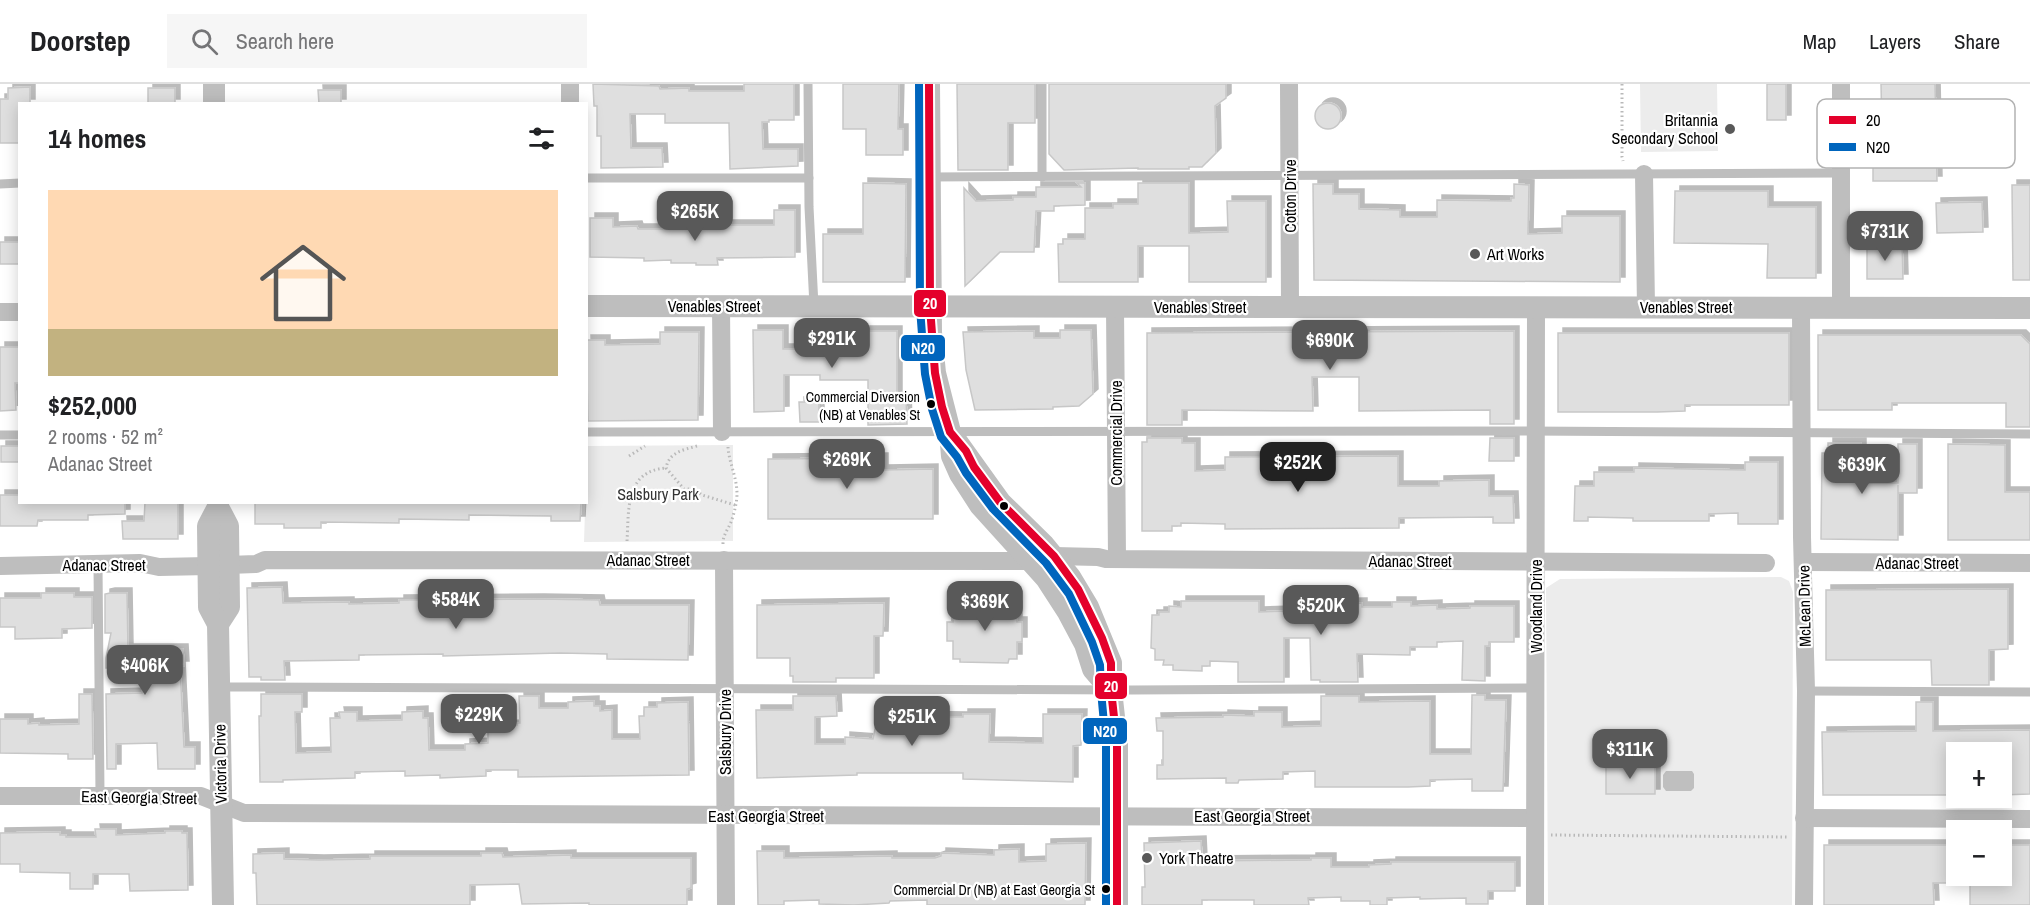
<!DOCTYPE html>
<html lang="en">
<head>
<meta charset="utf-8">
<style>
  body { margin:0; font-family:"Archivo Narrow",sans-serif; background:#f6f6f6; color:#202124; height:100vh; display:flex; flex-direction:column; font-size:22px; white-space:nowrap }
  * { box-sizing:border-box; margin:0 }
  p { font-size:20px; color:#757577 }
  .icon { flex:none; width:33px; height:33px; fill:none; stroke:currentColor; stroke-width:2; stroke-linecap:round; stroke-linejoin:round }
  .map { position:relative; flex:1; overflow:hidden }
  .sheet { position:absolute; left:18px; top:18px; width:570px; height:402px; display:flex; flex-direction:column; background:#fff; border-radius:0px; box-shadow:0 3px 15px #0003 }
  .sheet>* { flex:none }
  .controls { position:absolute; left:1946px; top:658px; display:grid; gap:12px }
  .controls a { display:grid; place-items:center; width:66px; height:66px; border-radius:0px; background:#fff; box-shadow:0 3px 15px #0003; font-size:30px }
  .price { position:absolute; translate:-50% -51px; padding:0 14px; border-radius:12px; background:#595959; color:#fff; font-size:20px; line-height:39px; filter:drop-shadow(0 2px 3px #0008) }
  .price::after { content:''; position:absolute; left:50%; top:36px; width:18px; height:14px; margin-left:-9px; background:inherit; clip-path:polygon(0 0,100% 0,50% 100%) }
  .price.selected { background:#222; color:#fff }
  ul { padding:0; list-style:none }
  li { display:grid; align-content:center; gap:12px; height:318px; padding:0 30px }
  li span { display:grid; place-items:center; height:186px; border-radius:0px; color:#555 }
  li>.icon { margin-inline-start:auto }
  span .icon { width:108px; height:108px; fill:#fffc; stroke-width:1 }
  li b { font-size:26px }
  h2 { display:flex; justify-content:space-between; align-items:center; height:72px; padding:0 30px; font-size:26px }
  header { display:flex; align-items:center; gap:36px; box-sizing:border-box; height:84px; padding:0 30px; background:#fff; border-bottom:2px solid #e0e0e0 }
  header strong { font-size:28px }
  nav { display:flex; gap:33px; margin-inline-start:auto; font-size:21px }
  .search { width:420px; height:54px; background:#f6f6f6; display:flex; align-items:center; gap:15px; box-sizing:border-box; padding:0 21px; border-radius:0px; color:#757577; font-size:22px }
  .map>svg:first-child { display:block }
  .green { fill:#ececec }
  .water { fill:#bfbfbf }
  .building { fill:#dfdfdf; stroke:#c7c7c7; stroke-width:1.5; filter:url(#shadow) }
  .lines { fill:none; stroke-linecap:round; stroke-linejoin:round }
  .path { stroke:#b9b9b9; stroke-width:3; stroke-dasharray:1.5 3; stroke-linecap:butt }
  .service { stroke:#bebebe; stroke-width:9 }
  .minor { stroke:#bebebe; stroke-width:18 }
  .tertiary { stroke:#bebebe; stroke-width:22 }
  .bus-1-casing { stroke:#fff; stroke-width:12 }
  .bus-2-casing { stroke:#fff; stroke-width:12 }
  .bus-1 { stroke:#e4002b; stroke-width:8 }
  .bus-2 { stroke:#0065bd; stroke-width:8 }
  .poi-dot { fill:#595959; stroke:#fff; stroke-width:2 }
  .bus-dot { fill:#000; stroke:#fff; stroke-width:2 }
  .labels { text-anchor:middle; stroke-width:4.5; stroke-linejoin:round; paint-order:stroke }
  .bus-label { font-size:14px; fill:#000; stroke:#fff; text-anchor:end }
  .poi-label { font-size:16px; fill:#000; stroke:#fff; text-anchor:start }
  .street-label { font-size:16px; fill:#000; stroke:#fff }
  .park-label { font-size:16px; fill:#333; stroke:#fff }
  .key { fill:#fff; stroke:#b2b2b2; stroke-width:1.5 }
  .key-label { font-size:16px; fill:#000 }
  .line-badge { stroke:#fff; stroke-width:2 }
  .badge-label { font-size:16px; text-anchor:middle; font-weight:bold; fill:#fff }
</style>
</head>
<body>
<header>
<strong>Doorstep</strong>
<div class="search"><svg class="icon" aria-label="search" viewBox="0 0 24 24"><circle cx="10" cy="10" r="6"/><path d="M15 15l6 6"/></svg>Search here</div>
<nav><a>Map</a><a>Layers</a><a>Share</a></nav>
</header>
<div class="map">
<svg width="2030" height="821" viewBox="0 0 2030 821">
  <defs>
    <filter id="shadow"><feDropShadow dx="5" dy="-5" stdDeviation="0" flood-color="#0004"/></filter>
  </defs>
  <rect width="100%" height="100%" fill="#fff"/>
  <g class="green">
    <path d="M 1640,0 L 1717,0 L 1718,67 L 1641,68 Z"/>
    <path d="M 733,361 L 733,457 L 584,458 L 587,362 Z"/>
    <path d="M 1781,493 L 1789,497 L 1793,508 L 1792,821 L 1548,821 L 1546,504 L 1560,495 Z"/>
  </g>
  <path class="water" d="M 1666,687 L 1692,687 L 1694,690 L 1694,704 L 1691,707 L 1666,707 L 1663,703 L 1663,691 Z"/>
  <g class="building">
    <path d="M 593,0 L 659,2 L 660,5 L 689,4 L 689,7 L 744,7 L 744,0 L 794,0 L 794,36 L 769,36 L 769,38 L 762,38 L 763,65 L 798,65 L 798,82 L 730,85 L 729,39 L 665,39 L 665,30 L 630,30 L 631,64 L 662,64 L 663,83 L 601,84 L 601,52 L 597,52 L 597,22 L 594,22 Z"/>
    <path d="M 843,0 L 899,0 L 898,45 L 903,45 L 903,71 L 866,71 L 866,45 L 843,45 Z"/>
    <path d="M 957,0 L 1035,0 L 1035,39 L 1008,39 L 1008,86 L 958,86 Z"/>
    <path d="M 1049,0 L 1226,0 L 1226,14 L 1215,22 L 1216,69 L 1202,83 L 1189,83 L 1189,85 L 1138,85 L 1138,84 L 1064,86 L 1049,70 Z"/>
    <rect x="1767" y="0" width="19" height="36"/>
    <path d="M 1881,0 L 1935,0 L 1937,97 L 1873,97 L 1873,78 L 1875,78 L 1874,45 L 1882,45 Z"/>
    <path d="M 30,3 L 30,20 L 20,20 L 20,59 L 0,59 L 0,15 L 8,15 L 8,4 Z"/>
    <rect x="148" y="4" width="27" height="16"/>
    <path d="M 318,6 L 341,6 L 341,20 L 319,20 Z"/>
    <circle cx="1328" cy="32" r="13"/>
    <path d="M 863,99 L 906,100 L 905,198 L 823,198 L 823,150 L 863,150 Z"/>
    <path d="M 1077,99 L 1085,99 L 1085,121 L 1054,122 L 1054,127 L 1036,127 L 1034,168 L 1000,168 L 965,202 L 964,104 L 976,117 L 1013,116 L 1013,113 L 1036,113 L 1036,103 L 1081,103 Z"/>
    <path d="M 1138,99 L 1189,99 L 1189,149 L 1228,148 L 1227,117 L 1266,117 L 1266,198 L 1189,198 L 1189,162 L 1138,162 L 1138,198 L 1059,198 L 1058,160 L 1063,160 L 1063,155 L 1085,155 L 1085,124 L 1113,124 L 1113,120 L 1138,120 Z"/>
    <path d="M 1313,100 L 1333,100 L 1333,110 L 1359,110 L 1359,125 L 1400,126 L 1400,133 L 1437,133 L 1437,116 L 1511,117 L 1511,114 L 1514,114 L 1514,100 L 1529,101 L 1528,150 L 1562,149 L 1562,132 L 1620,132 L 1620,198 L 1314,196 Z"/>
    <path d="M 2012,101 L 2030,101 L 2030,196 L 2013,196 Z"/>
    <path d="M 1675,107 L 1768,107 L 1768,123 L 1816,123 L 1816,194 L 1767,194 L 1768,160 L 1674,159 Z"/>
    <path d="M 1982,118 L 1983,148 L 1937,149 L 1936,119 Z"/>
    <path d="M 774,126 L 795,126 L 795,173 L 717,174 L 718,181 L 696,181 L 696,179 L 671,179 L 671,176 L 644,177 L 644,174 L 590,173 L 590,134 L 613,134 L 613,143 L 637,142 L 638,145 L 724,145 L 723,141 L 774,141 Z"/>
    <rect x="0" y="158" width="20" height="22"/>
    <path d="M 1902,160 L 1903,195 L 1867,195 L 1867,161 Z"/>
    <path d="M 753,246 L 783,246 L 783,265 L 820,265 L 820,247 L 897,247 L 897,315 L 906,315 L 907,340 L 868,341 L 868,296 L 820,296 L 820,291 L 784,291 L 784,327 L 754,328 Z"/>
    <path d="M 1060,246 L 1091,246 L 1093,310 L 1079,322 L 1053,323 L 1053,325 L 975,326 L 966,286 L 963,248 L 1034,247 L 1034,254 L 1060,254 Z"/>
    <path d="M 1514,247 L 1514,340 L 1490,340 L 1490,326 L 1359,327 L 1359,293 L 1312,293 L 1313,327 L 1182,326 L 1182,341 L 1147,341 L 1147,249 Z"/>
    <path d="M 660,248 L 699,248 L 698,336 L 588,337 L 586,256 L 605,256 L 605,261 L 660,260 Z"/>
    <path d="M 1558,249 L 1789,249 L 1789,321 L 1685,321 L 1685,327 L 1657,328 L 1558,328 Z"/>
    <path d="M 1818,251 L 2021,251 L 2030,260 L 2030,343 L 2006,343 L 2006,319 L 1892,319 L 1892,326 L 1818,326 Z"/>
    <path d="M 0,263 L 20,263 L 20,299 L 15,299 L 16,326 L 0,327 Z"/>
    <path d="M 799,318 L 819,318 L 819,338 L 800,338 Z"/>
    <path d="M 1147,354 L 1182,354 L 1182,359 L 1195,359 L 1195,387 L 1225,386 L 1225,373 L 1398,372 L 1398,402 L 1439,402 L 1439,397 L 1489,396 L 1489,412 L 1513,412 L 1514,439 L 1493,439 L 1493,433 L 1399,434 L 1399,444 L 1225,445 L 1225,440 L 1181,439 L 1181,442 L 1172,442 L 1172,447 L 1142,447 L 1142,358 L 1147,358 Z"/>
    <path d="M 1490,354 L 1514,354 L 1514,377 L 1489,377 Z"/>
    <path d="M 1828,359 L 1861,359 L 1861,399 L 1898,399 L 1898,360 L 1917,360 L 1917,409 L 1898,409 L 1898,401 L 1898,456 L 1821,455 L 1822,369 L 1828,369 Z"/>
    <path d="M 1948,360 L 2005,361 L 2005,408 L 2030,408 L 2030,456 L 1948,456 Z"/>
    <rect x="1" y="362" width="19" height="16"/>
    <path d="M 883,374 L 883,386 L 933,385 L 933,435 L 768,435 L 768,375 Z"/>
    <path d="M 1745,378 L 1778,378 L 1778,440 L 1738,440 L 1738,429 L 1709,430 L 1709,437 L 1633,437 L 1633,434 L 1588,433 L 1588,437 L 1574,437 L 1575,402 L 1594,402 L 1594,388 L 1634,388 L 1634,384 L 1745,386 Z"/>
    <path d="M 0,411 L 20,411 L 20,418 L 125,418 L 125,430 L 88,431 L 88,436 L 38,436 L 37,442 L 0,442 Z"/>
    <path d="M 145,418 L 178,418 L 178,455 L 123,455 L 122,437 L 144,437 Z"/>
    <path d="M 255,418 L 581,418 L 580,437 L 551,437 L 551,432 L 469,431 L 469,436 L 399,435 L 399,439 L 321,438 L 321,444 L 284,444 L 284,440 L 255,440 Z"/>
    <path d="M 282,503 L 283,519 L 349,518 L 349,520 L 399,519 L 399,516 L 539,515 L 599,516 L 600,521 L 689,521 L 688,576 L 607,575 L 607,570 L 560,569 L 443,572 L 443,570 L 359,571 L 359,576 L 284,577 L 285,596 L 261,596 L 261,593 L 249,593 L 247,504 Z"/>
    <path d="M 2008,505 L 2008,565 L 1989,566 L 1989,601 L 1932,601 L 1931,576 L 1826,576 L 1826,506 Z"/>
    <path d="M 41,509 L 74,509 L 74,513 L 92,513 L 92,544 L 62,545 L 62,554 L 15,555 L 15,543 L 0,543 L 0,514 L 41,514 Z"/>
    <path d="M 110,509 L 127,509 L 128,565 L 183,565 L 184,582 L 180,582 L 184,663 L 195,663 L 195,685 L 158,685 L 157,659 L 116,660 L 116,685 L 107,685 L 106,610 L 142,609 L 141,583 L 106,584 L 106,574 L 111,549 L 105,549 L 105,510 Z"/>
    <path d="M 1181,517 L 1259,517 L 1259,528 L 1288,527 L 1287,520 L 1362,519 L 1362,523 L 1392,523 L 1392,518 L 1411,518 L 1411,522 L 1437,521 L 1437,525 L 1470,524 L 1470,522 L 1514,522 L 1514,558 L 1489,558 L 1489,562 L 1485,562 L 1485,597 L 1462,596 L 1463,557 L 1437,558 L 1437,563 L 1410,563 L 1410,571 L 1357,570 L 1358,598 L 1320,598 L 1320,596 L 1311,596 L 1310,554 L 1284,554 L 1284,598 L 1238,598 L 1238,578 L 1210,577 L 1210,582 L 1202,582 L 1202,587 L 1173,586 L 1173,581 L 1163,581 L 1164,576 L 1155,576 L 1155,565 L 1151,564 L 1152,531 L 1159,531 L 1159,528 L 1169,528 L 1169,522 L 1181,523 Z"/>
    <path d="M 960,518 L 1009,519 L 1009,522 L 1017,522 L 1017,538 L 1022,538 L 1022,558 L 1017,558 L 1017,575 L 1009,575 L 1008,579 L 960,578 L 960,575 L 953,575 L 953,557 L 947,557 L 947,538 L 953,538 L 953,522 L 960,522 Z"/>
    <path d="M 884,519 L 883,552 L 874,552 L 874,594 L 836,594 L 836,598 L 793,598 L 793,592 L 790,592 L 790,574 L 757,574 L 757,521 Z"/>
    <path d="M 79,610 L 92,610 L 93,675 L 68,675 L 68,670 L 0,669 L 0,635 L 28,635 L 28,640 L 39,639 L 39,641 L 79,640 Z"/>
    <path d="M 261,610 L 302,610 L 302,628 L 295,628 L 296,669 L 331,668 L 330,634 L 340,634 L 339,628 L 357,628 L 357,637 L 402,636 L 402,628 L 423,627 L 423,634 L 428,634 L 429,666 L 465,666 L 465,660 L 488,659 L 488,642 L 517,641 L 517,639 L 520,639 L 519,612 L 539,612 L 539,624 L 568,624 L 568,618 L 594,617 L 594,622 L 600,622 L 600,627 L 612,626 L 612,655 L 640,655 L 639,632 L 644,632 L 644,623 L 657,623 L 657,619 L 688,618 L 689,691 L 518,693 L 518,686 L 486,686 L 486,692 L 440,694 L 440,691 L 405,692 L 405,687 L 355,688 L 355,694 L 283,696 L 283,698 L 260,698 L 259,632 L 261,632 Z"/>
    <path d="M 1472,611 L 1485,611 L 1485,616 L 1506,616 L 1503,707 L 1472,707 L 1472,695 L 1430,696 L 1430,702 L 1408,703 L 1315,703 L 1315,687 L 1283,688 L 1283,695 L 1239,696 L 1238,699 L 1226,699 L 1226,694 L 1157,695 L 1157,681 L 1163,681 L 1163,647 L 1157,647 L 1156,634 L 1223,633 L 1223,631 L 1254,632 L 1254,628 L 1282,628 L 1282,643 L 1321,642 L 1321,612 L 1359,612 L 1359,618 L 1430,617 L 1430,670 L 1471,670 Z"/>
    <path d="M 793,612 L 836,612 L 837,632 L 815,633 L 815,660 L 845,660 L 845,653 L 873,655 L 876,640 L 880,640 L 880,632 L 963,633 L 963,630 L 990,630 L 989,658 L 1043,659 L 1043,630 L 1082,630 L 1081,661 L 1073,662 L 1073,698 L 963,695 L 963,689 L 857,689 L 857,691 L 757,694 L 756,626 L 793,626 Z"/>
    <path d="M 1916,618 L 1933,618 L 1933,647 L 2030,646 L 2030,710 L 2001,711 L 2001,669 L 1956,669 L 1956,711 L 1823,711 L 1822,648 L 1916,647 Z"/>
    <rect x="1606" y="682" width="49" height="28"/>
    <path d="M 95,745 L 116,745 L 116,751 L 165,749 L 165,747 L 182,747 L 182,749 L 187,749 L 188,806 L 130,807 L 129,790 L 93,790 L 93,805 L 70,805 L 70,789 L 20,788 L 20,780 L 0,780 L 0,749 L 60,748 L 60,751 L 66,751 L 66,753 L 96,753 Z"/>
    <path d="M 1201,757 L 1202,777 L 1311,776 L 1311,774 L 1331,774 L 1331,783 L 1369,783 L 1369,781 L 1391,780 L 1391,778 L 1515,778 L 1515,807 L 1488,807 L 1488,820 L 1466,820 L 1466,814 L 1420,815 L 1420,813 L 1387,814 L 1387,821 L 1370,821 L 1370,817 L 1341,817 L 1341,813 L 1308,814 L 1309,821 L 1254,821 L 1254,816 L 1202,816 L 1202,821 L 1142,821 L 1142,803 L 1145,803 L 1144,759 Z"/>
    <path d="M 1086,759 L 1085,821 L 927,821 L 927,816 L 890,817 L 889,819 L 854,821 L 819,820 L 819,816 L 784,817 L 784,821 L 758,821 L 757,767 L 784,767 L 784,774 L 892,772 L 892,774 L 935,774 L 941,772 L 941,769 L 994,771 L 994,766 L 1019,765 L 1019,778 L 1046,777 L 1046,760 Z"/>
    <path d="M 1824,761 L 1956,761 L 1956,799 L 1933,799 L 1934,821 L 1824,821 Z"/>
    <path d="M 2001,761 L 2030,761 L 2030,821 L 1970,821 L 1970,792 L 2001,792 Z"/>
    <path d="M 284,769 L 284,775 L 319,776 L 370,775 L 370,772 L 481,772 L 481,769 L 502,769 L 503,773 L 571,771 L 571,774 L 691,774 L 691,804 L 687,805 L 687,821 L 589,821 L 589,819 L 522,820 L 519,800 L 470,801 L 470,821 L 257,821 L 256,789 L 253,789 L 253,770 Z"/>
  </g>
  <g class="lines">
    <g class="path">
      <path d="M 1622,0 L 1622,73 L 1623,77"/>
      <path d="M 697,362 C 683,366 669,368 666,384 L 684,405 L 695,405 L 702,411 L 735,421"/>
      <path d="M 629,372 L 645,362"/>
      <path d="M 627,457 C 629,425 625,387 666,384"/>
      <path d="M 723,460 C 723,450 728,446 731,438 C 734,430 737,418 737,410 C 737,393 729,379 728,363"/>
      <path d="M 1551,751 L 1788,753"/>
    </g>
    <g class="service">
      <path d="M 808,0 L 809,123 L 814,222"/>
      <path d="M 1042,0 L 1042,93"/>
      <path d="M 930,93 L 1841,89"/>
      <path d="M 586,94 L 809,94"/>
      <path d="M 0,100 L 20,99"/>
      <path d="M 586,348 L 1526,347 L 2030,350"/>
      <path d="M 0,351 L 20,351"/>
      <path d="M 98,481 L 100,711"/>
      <path d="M 219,603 L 1132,606 L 1535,604"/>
      <path d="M 1806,607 L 2030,608"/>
    </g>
    <g class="minor">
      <path d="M 1289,0 L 1290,223"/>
      <path d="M 1841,0 L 1841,223"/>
      <path d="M 570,20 L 570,0"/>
      <path d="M 1644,90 L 1646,223"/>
      <path d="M 721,221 L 722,348"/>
      <path d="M 1115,223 L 1117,475"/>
      <path d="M 1801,224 L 1802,453 L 1806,607 L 1804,821"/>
      <path d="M 0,228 L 20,228"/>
      <path d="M 1054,472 L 1098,473 L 1106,475 L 1766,479"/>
      <path d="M 724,476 L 726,821"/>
      <path d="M 1804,478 L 2030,479"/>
      <path d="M 228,481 L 256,480 L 265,476 L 1030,477"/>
      <path d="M 0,482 L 140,479 L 159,483 L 208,482"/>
      <path d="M 0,712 L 201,712 L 244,729 L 1535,734"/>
      <path d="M 1804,734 L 2030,735"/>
      <path d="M 1535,821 L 1536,223"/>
    </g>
    <g class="tertiary">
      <path d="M 214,0 L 214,20"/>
      <path d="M 929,0 L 931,248 L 935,289 L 950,348 L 952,372 L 960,390 L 980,421 L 1046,494 L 1068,528 L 1085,560 L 1093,585 L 1111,606"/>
      <path d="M 586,222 L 2030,224"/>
      <path d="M 952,351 L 1000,418 L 1043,460 L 1070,493 L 1088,523 L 1111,579 L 1111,606 L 1117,660 L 1117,821"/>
      <path d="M 218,418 L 218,423 L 228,442 L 229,523 L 218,540"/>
      <path d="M 218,423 L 208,442 L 209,523 L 218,540 L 223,821"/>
    </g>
    <g class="bus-1-casing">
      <path id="bus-1" d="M 929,0 L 930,223 L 935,289 L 942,323 L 950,348 L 966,367 L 974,383 L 1000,418 L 1054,472 L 1078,505 L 1102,554 L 1111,579 L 1111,606 L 1117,660 L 1117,821"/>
    </g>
    <g class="bus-2-casing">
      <path id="bus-2" d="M 919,0 L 920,224 L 925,290 L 932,325 L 941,353 L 957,373 L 966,389 L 993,425 L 1046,479 L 1069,510 L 1092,558 L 1100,581 L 1101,607 L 1106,661 L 1106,821"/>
    </g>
    <use href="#bus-1" class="bus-1"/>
    <use href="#bus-2" class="bus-2"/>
  </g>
  <g class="poi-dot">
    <circle cx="1730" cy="45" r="6"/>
    <circle cx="1475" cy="170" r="6"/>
    <circle cx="1147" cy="774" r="6"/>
  </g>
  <g class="bus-dot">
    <circle cx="931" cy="320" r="5"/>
    <circle cx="1004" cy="422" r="5"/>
    <circle cx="1106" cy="805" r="5"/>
  </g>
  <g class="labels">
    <g class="bus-label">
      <text x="920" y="318">Commercial Diversion<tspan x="920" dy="18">(NB) at Venables St</tspan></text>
      <text x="1095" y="811">Commercial Dr (NB) at East Georgia St</text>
    </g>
    <g class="poi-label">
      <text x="1718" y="42" text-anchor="end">Britannia<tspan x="1718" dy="18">Secondary School</tspan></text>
      <text x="1487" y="176">Art Works</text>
      <text x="1159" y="780">York Theatre</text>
    </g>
    <g class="street-label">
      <text transform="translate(1290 112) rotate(-90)" y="6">Cotton Drive</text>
      <text x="714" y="228">Venables Street</text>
      <text x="1200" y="229">Venables Street</text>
      <text x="1686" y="229">Venables Street</text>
      <text transform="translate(1116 349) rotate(-90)" y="6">Commercial Drive</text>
      <text x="648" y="482">Adanac Street</text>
      <text x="1410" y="483">Adanac Street</text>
      <text x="1917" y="485">Adanac Street</text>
      <text x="104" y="487">Adanac Street</text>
      <text transform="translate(1536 522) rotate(-90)" y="6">Woodland Drive</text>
      <text transform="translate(1804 522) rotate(-91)" y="6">McLean Drive</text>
      <text transform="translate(725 648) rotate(-90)" y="6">Salsbury Drive</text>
      <text transform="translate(220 680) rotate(-91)" y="6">Victoria Drive</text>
      <text transform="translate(139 713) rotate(1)" y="6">East Georgia Street</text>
      <text x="766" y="738">East Georgia Street</text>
      <text x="1252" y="738">East Georgia Street</text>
    </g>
    <g class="park-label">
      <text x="658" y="416">Salsbury Park</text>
    </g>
  </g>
  <rect x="1817" y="15" width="198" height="69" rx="9" class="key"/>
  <rect x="1829" y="32" width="27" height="8" fill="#e4002b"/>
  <rect x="1829" y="59" width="27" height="8" fill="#0065bd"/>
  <g class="key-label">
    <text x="1866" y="42">20</text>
    <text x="1866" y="69">N20</text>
  </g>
  <g class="line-badge">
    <rect x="913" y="205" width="34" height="29" rx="6" fill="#e4002b"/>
    <rect x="900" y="250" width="46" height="28" rx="6" fill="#0065bd"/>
    <rect x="1094" y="588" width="34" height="28" rx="6" fill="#e4002b"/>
    <rect x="1082" y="633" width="46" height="28" rx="6" fill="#0065bd"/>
  </g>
  <g class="badge-label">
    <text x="930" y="225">20</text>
    <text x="923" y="270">N20</text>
    <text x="1111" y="608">20</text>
    <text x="1105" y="653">N20</text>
  </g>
</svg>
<div class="controls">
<a>+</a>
<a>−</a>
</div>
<b class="price" style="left:695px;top:158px">$265K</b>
<b class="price" style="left:1885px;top:178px">$731K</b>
<b class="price" style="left:832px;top:285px">$291K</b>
<b class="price" style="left:1330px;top:287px">$690K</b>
<b class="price" style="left:847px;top:406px">$269K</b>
<b class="price selected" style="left:1298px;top:409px">$252K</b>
<b class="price" style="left:1862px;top:411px">$639K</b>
<b class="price" style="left:456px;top:546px">$584K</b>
<b class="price" style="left:985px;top:548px">$369K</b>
<b class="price" style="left:1321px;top:552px">$520K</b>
<b class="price" style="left:145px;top:612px">$406K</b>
<b class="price" style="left:479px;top:661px">$229K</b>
<b class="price" style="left:912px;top:663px">$251K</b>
<b class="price" style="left:1630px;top:696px">$311K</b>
<section class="sheet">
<h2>14 homes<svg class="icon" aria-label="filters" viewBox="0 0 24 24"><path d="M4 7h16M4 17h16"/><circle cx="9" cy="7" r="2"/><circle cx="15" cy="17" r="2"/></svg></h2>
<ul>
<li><span style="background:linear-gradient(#ffd9b3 75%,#c2b280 0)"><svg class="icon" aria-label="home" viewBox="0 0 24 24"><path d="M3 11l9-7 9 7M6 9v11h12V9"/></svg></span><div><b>$252,000</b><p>2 rooms · 52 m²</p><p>Adanac Street</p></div></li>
</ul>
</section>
</div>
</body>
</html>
